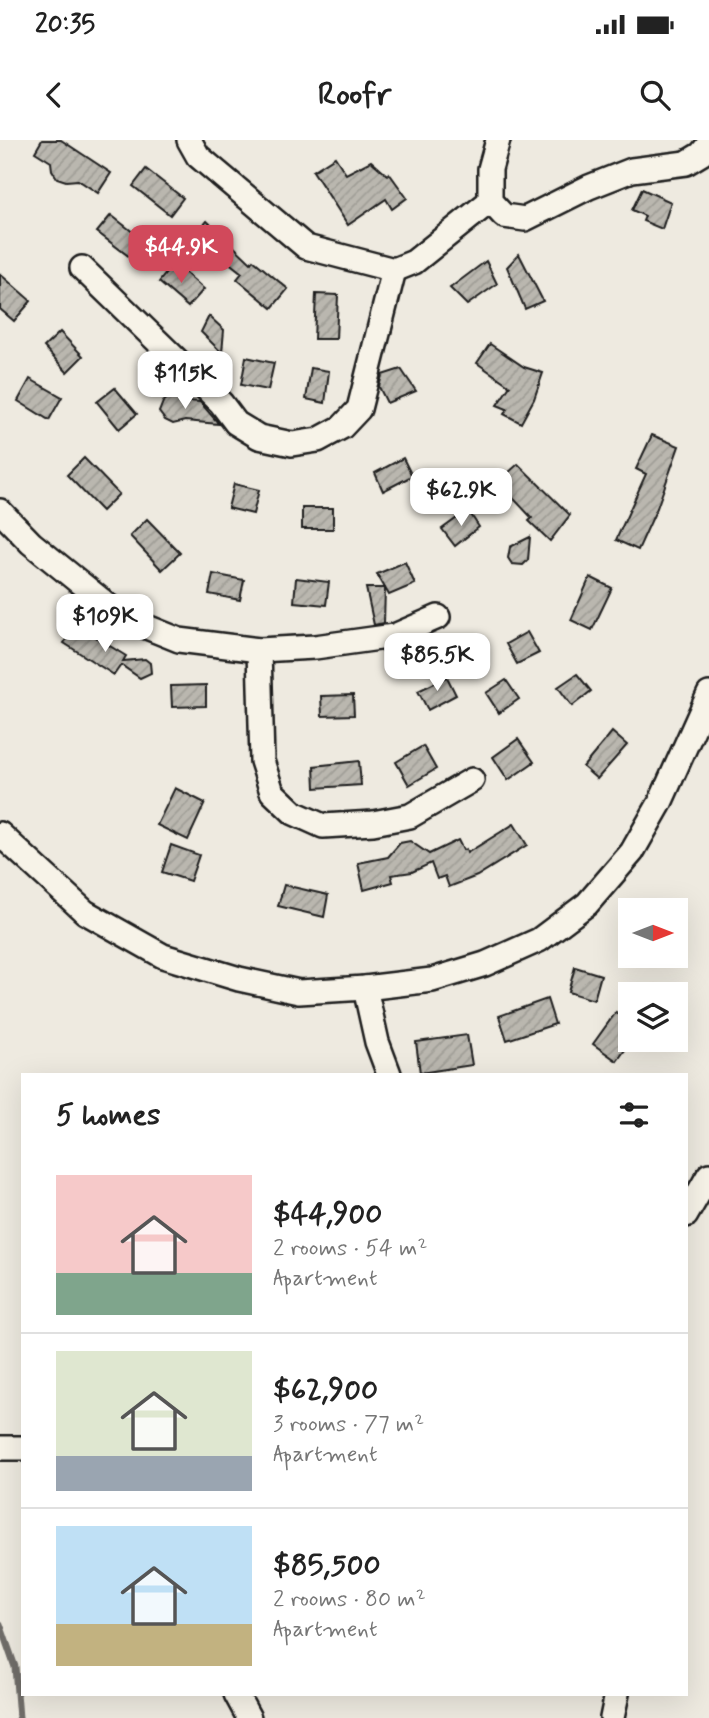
<!DOCTYPE html>
<html lang="en">
<head>
<meta charset="utf-8">
<style>
  body { margin:0; font-family:Mynerve,sans-serif; background:#f6f6f6; color:#222; height:100vh; display:flex; flex-direction:column; font-size:26px; white-space:nowrap }
  * { box-sizing:border-box; margin:0 }
  p { font-size:23px; color:#767676 }
  .icon { flex:none; width:38px; height:38px; fill:none; stroke:currentColor; stroke-width:2; stroke-linecap:round; stroke-linejoin:round }
  .map { position:relative; flex:1; overflow:hidden }
  .sheet { position:absolute; left:21px; top:933px; width:667px; height:623px; display:flex; flex-direction:column; background:#fff; border-radius:0px; box-shadow:0 7px 28px #0002 }
  .sheet>* { flex:none }
  .needle { width:46px; rotate:90deg }
  .tools { position:absolute; left:618px; top:758px; display:grid; gap:14px }
  .tools a { display:grid; place-items:center; width:70px; height:70px; border-radius:0px; background:#fff; box-shadow:0 7px 28px #0002; font-size:35px }
  .price { position:absolute; translate:-50% -60px; padding:0 16px; border-radius:14px; background:#fff; color:#222; font-size:23px; line-height:46px; filter:drop-shadow(0 2px 4px #0008) }
  .price::after { content:''; position:absolute; left:50%; top:42px; width:21px; height:16px; margin-left:-10px; background:inherit; clip-path:polygon(0 0,100% 0,50% 100%) }
  .price.current { background:#d1495b; color:#fff }
  ul { padding:0; list-style:none }
  li { display:flex; align-items:center; gap:21px; height:175px; padding:0 35px }
  li+li { border-top:2px solid #e0e0e0 }
  li span { display:grid; place-items:center; flex:none; width:196px; height:140px; border-radius:0px; color:#555 }
  li>.icon { margin-inline-start:auto }
  span .icon { width:84px; height:84px; fill:#fffc; stroke-width:1 }
  li b { font-size:30px }
  h2 { display:flex; justify-content:space-between; align-items:center; height:84px; padding:0 35px; font-size:30px }
  .status { display:flex; justify-content:space-between; align-items:center; height:49px; padding:0 35px; background:#fff; direction:ltr }
  .status svg { height:19px; fill:currentColor }
  header { display:flex; justify-content:space-between; align-items:center; height:91px; padding:0 35px; background:#fff; font-size:32px; font-weight:700 }
  .map>svg:first-child { display:block }
  .lines { fill:none; stroke-linecap:round; stroke-linejoin:round }
  .stream { stroke:#6f6d69; stroke-width:7 }
  .building { fill:url(#building-hatch); stroke:#1c1c1c; stroke-width:2 }
  .minor-casing { stroke:#1c1c1c; stroke-width:28 }
  .minor { stroke:#f7f3e8; stroke-width:23 }
</style>
</head>
<body>
<div class="status"><b>20:35</b><svg viewBox="0 0 49 12"><path d="M0 12V9h3v3zM5 12V6h3v6zM10 12V3h3v9zM15 12V0h3v12zM26 1h20v11H26zM47 4h2v5h-2z"/></svg></div>
<header><svg class="icon" aria-label="back" viewBox="0 0 24 24"><path d="M15 5l-7 7 7 7"/></svg>Roofr<svg class="icon" aria-label="search" viewBox="0 0 24 24"><circle cx="10" cy="10" r="6"/><path d="M15 15l6 6"/></svg></header>
<div class="map">
<svg width="709" height="1578" viewBox="0 0 709 1578">
  <defs>
    <pattern id="building-hatch" width="6" height="6" patternUnits="userSpaceOnUse" patternTransform="scale(1.75)"><rect width="6" height="6" fill="#bab7af"/><path d="M-1 1l2-2M0 6l6-6M5 7l2-2" fill="none" stroke="#9f9d96"/></pattern>
  </defs>
  <rect width="100%" height="100%" fill="#eeeae0"/>
  <filter id="ink" filterUnits="userSpaceOnUse"><feTurbulence type="fractalNoise" baseFrequency=".0143" numOctaves="2"/><feDisplacementMap in="SourceGraphic" scale="14" xChannelSelector="R" yChannelSelector="G"/><feConvolveMatrix kernelMatrix="1 2 1 2 8 2 1 2 1" color-interpolation-filters="sRGB"/></filter>
  <g filter="url(#ink)">
    <g class="lines">
      <path class="stream" d="M 0,1484 L 15,1527 L 19,1578"/>
    </g>
    <g class="building">
      <path d="M 42,0 L 61,0 L 111,33 L 98,53 L 78,40 L 66,41 L 57,38 L 52,30 L 51,22 L 35,12 Z"/>
      <path d="M 335,17 L 346,34 L 371,21 L 387,35 L 389,33 L 407,58 L 392,69 L 386,59 L 348,85 L 313,31 Z"/>
      <path d="M 146,29 L 183,58 L 170,75 L 133,46 Z"/>
      <path d="M 642,49 L 671,62 L 662,89 L 643,81 L 645,76 L 632,70 Z"/>
      <path d="M 111,75 L 148,104 L 135,121 L 97,92 Z"/>
      <path d="M 207,81 L 251,123 L 253,120 L 288,149 L 272,168 L 237,139 L 242,133 L 195,96 Z"/>
      <path d="M 519,114 L 543,161 L 525,169 L 507,127 Z"/>
      <path d="M 486,121 L 497,144 L 467,165 L 450,148 Z"/>
      <path d="M 174,123 L 204,149 L 188,167 L 159,142 Z"/>
      <path d="M 0,134 L 31,161 L 14,181 L 0,169 Z"/>
      <path d="M 316,154 L 338,155 L 336,199 L 314,199 Z"/>
      <path d="M 209,176 L 224,190 L 222,213 L 201,192 Z"/>
      <path d="M 60,192 L 83,216 L 67,232 L 44,207 Z"/>
      <path d="M 490,204 L 524,227 L 543,233 L 534,259 L 521,283 L 504,274 L 507,269 L 497,265 L 510,246 L 477,223 Z"/>
      <path d="M 246,217 L 274,223 L 268,250 L 241,245 Z"/>
      <path d="M 311,228 L 329,231 L 325,263 L 306,259 Z"/>
      <path d="M 401,229 L 416,251 L 387,263 L 379,247 L 382,235 Z"/>
      <path d="M 30,239 L 62,257 L 49,280 L 18,261 Z"/>
      <path d="M 115,248 L 137,274 L 119,289 L 97,262 Z"/>
      <path d="M 180,255 L 188,261 L 200,262 L 219,284 L 185,281 L 173,284 L 165,280 L 159,272 L 163,262 L 170,256 Z"/>
      <path d="M 652,295 L 679,306 L 657,368 L 638,410 L 616,400 L 646,334 L 636,329 Z"/>
      <path d="M 84,318 L 119,354 L 102,371 L 67,335 Z"/>
      <path d="M 403,318 L 412,336 L 383,351 L 375,333 Z"/>
      <path d="M 518,324 L 570,375 L 550,401 L 529,381 L 532,378 L 498,342 Z"/>
      <path d="M 234,344 L 259,350 L 253,374 L 228,368 Z"/>
      <rect x="302" y="368" width="31" height="21"/>
      <path d="M 468,370 L 479,387 L 455,406 L 442,389 Z"/>
      <path d="M 147,379 L 180,413 L 162,430 L 130,396 Z"/>
      <path d="M 530,397 L 528,420 L 523,425 L 512,424 L 508,418 L 510,407 Z"/>
      <path d="M 405,422 L 415,444 L 389,455 L 377,434 Z"/>
      <path d="M 213,434 L 244,440 L 240,460 L 209,454 Z"/>
      <path d="M 590,437 L 612,448 L 592,490 L 571,480 Z"/>
      <path d="M 296,438 L 329,442 L 326,465 L 294,462 Z"/>
      <path d="M 366,448 L 385,448 L 384,483 L 374,485 Z"/>
      <path d="M 76,485 L 126,516 L 123,521 L 145,519 L 150,523 L 151,533 L 140,538 L 121,525 L 114,535 L 64,503 Z"/>
      <path d="M 527,492 L 539,513 L 517,524 L 506,504 Z"/>
      <path d="M 577,534 L 591,551 L 572,566 L 558,547 Z"/>
      <path d="M 447,537 L 456,555 L 428,570 L 418,551 Z"/>
      <path d="M 506,540 L 519,559 L 499,573 L 486,553 Z"/>
      <path d="M 206,545 L 206,566 L 172,567 L 171,546 Z"/>
      <path d="M 353,555 L 354,575 L 322,576 L 321,556 Z"/>
      <path d="M 612,592 L 627,605 L 597,639 L 583,627 Z"/>
      <path d="M 518,599 L 534,622 L 508,640 L 493,617 Z"/>
      <path d="M 423,606 L 436,629 L 409,645 L 396,622 Z"/>
      <path d="M 359,621 L 361,645 L 315,648 L 314,626 Z"/>
      <path d="M 175,648 L 205,663 L 188,700 L 157,685 Z"/>
      <path d="M 514,684 L 527,705 L 477,736 L 449,747 L 445,736 L 437,739 L 431,723 L 412,732 L 391,735 L 393,742 L 364,750 L 358,723 L 388,717 L 400,703 L 410,701 L 429,714 L 458,700 L 463,710 L 466,709 L 467,713 Z"/>
      <path d="M 171,705 L 199,715 L 190,741 L 162,732 Z"/>
      <path d="M 284,745 L 328,755 L 324,777 L 278,766 Z"/>
      <path d="M 575,827 L 601,835 L 594,860 L 568,852 Z"/>
      <path d="M 547,859 L 555,884 L 507,900 L 499,876 Z"/>
      <path d="M 616,872 L 630,882 L 630,903 L 617,921 L 593,904 Z"/>
      <path d="M 467,895 L 472,925 L 420,933 L 416,902 Z"/>
    </g>
    <g class="lines">
      <g class="minor-casing">
        <g id="minor">
          <path d="M 189,0 L 198,16 L 306,107 L 394,130 L 414,122 L 490,61"/>
          <path d="M 498,0 L 490,29 L 490,61 L 504,76 L 525,79 L 589,47 L 632,30 L 686,23 L 701,14 L 709,4"/>
          <path d="M 82,128 L 221,263 L 236,283 L 259,297 L 292,304 L 318,300 L 342,287 L 359,269 L 394,130"/>
          <path d="M 0,371 L 31,403 L 122,477 L 179,500 L 259,510 L 315,507 L 394,496 L 438,477"/>
          <path d="M 259,510 L 262,621 L 272,652 L 294,673 L 323,686 L 373,683 L 410,676 L 472,640"/>
          <path d="M 0,694 L 85,772 L 163,816 L 239,839 L 299,852 L 365,848 L 432,840 L 485,824 L 539,800 L 587,764 L 632,712 L 660,663 L 709,554"/>
          <path d="M 365,848 L 377,902 L 389,934"/>
          <path d="M 686,1075 L 709,1035"/>
          <path d="M 0,1308 L 23,1308"/>
          <path d="M 236,1554 L 249,1578"/>
          <path d="M 612,1578 L 617,1554"/>
        </g>
      </g>
      <use href="#minor" class="minor"/>
    </g>
  </g>
</svg>
<div class="tools">
<a><svg class="needle" viewBox="-14 -14 28 28"><path d="M0-13l5 13h-10z" fill="#e53935"/><path d="M0 13l5-13h-10z" fill="#767676"/></svg></a>
<a><svg class="icon" aria-label="layers" viewBox="0 0 24 24"><path d="M12 4l9 5-9 5-9-5zM3 14l9 5 9-5"/></svg></a>
</div>
<b class="price current" style="left:181px;top:145px">$44.9K</b>
<b class="price" style="left:185px;top:271px">$115K</b>
<b class="price" style="left:461px;top:388px">$62.9K</b>
<b class="price" style="left:105px;top:514px">$109K</b>
<b class="price" style="left:437px;top:553px">$85.5K</b>
<section class="sheet">
<h2>5 homes<svg class="icon" aria-label="filters" viewBox="0 0 24 24"><path d="M4 7h16M4 17h16"/><circle cx="9" cy="7" r="2"/><circle cx="15" cy="17" r="2"/></svg></h2>
<ul>
<li><span style="background:linear-gradient(#f6c9c9 70%,#7fa58c 0)"><svg class="icon" aria-label="home" viewBox="0 0 24 24"><path d="M3 11l9-7 9 7M6 9v11h12V9"/></svg></span><div><b>$44,900</b><p>2 rooms · 54 m²</p><p>Apartment</p></div></li>
<li><span style="background:linear-gradient(#dfe7d0 75%,#9aa5b1 0)"><svg class="icon" aria-label="home" viewBox="0 0 24 24"><path d="M3 11l9-7 9 7M6 9v11h12V9"/></svg></span><div><b>$62,900</b><p>3 rooms · 77 m²</p><p>Apartment</p></div></li>
<li><span style="background:linear-gradient(#bfe0f5 70%,#c2b280 0)"><svg class="icon" aria-label="home" viewBox="0 0 24 24"><path d="M3 11l9-7 9 7M6 9v11h12V9"/></svg></span><div><b>$85,500</b><p>2 rooms · 80 m²</p><p>Apartment</p></div></li>
</ul>
</section>
</div>
</body>
</html>
